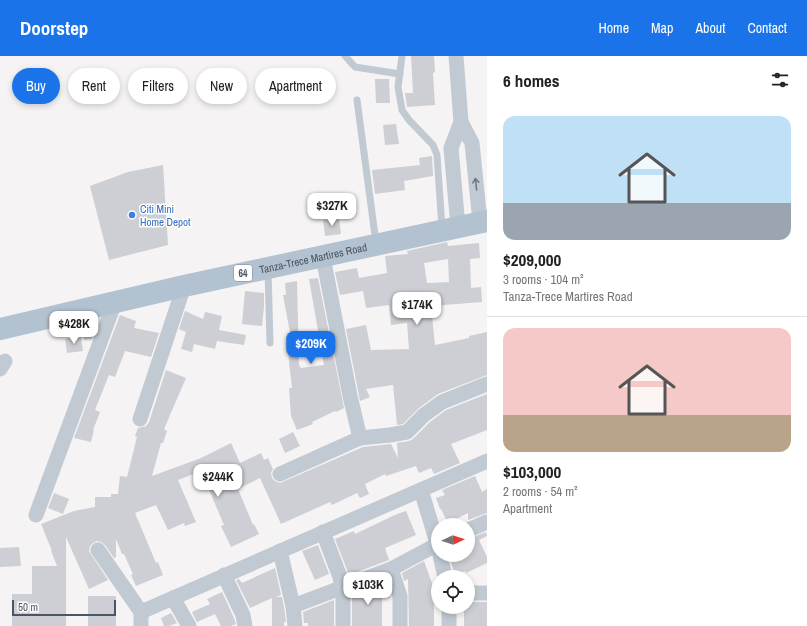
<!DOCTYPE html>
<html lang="en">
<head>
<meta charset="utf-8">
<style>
  body { margin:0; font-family:"Archivo Narrow",sans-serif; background:#f2f2f2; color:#222; height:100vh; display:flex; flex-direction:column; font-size:15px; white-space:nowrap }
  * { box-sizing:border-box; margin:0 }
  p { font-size:13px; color:#767676 }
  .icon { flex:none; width:22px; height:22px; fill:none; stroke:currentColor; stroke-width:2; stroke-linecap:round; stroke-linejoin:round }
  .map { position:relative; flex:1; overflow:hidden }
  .side { display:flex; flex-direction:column; background:#fff; width:320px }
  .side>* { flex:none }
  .banner { position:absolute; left:12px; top:12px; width:380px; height:36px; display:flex; gap:8px }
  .needle { width:26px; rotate:86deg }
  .tools { position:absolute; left:431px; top:462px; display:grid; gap:8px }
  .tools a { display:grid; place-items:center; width:44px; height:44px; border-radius:50%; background:#fff; box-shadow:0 2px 6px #0003; font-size:20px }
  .scale { position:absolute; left:12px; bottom:10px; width:104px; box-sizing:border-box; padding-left:4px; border:2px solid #4a5661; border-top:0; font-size:11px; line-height:14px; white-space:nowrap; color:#4a5661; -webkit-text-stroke:3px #fff; paint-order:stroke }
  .price { position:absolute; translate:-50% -34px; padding:0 9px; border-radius:8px; background:#fff; color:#222; font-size:13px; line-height:26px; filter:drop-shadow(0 1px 2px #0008) }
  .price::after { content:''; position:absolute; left:50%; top:24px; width:12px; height:9px; margin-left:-6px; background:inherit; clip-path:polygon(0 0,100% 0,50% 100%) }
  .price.selected { background:#1a73e8; color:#fff }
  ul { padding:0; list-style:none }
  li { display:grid; align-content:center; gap:8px; height:212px; padding:0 16px }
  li+li { border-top:1px solid #e0e0e0 }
  li span { display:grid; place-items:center; height:124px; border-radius:12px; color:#555 }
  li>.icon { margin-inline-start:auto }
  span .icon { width:72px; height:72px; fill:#fffc; stroke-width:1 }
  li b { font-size:17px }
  h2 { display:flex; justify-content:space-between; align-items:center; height:48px; padding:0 16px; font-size:17px }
  .tag { padding:0 14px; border-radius:18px; background:#fff; box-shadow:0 2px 6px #0003; font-size:14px; line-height:36px }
  .tag.selected { background:#1a73e8; color:#fff }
  header { display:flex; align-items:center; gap:24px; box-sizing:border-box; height:56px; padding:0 20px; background:#1a73e8; color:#fff }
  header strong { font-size:19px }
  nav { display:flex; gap:22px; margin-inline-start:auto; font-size:14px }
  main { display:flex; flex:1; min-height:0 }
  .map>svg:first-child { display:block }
  .building { fill:#cdcfd5; fill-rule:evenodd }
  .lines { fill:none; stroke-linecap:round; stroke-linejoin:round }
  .service { stroke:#c1cad2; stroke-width:7 }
  .minor { stroke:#c1cad2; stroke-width:15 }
  .primary { stroke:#b3c2d1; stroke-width:22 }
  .oneway { stroke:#6e7983 }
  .shop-dot { fill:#3f7fe0; stroke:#fff; stroke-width:1.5 }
  .labels { text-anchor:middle; stroke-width:3; stroke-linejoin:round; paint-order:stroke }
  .shield { fill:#fff; stroke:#808990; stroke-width:1 }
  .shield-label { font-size:10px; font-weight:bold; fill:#4a5661 }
  .shop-label { font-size:11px; fill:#366cbe; stroke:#fff; text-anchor:start }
  .street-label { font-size:11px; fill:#4a5661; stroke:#fff }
</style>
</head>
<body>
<header>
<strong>Doorstep</strong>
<nav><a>Home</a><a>Map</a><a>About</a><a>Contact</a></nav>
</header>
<main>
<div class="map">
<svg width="487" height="570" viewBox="0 0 487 570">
  <rect width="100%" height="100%" fill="#f5f3f3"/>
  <g class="building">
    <path d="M 411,0 L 434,0 L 435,16 L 433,17 L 435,49 L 407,51 L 405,37 L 413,37 Z"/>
    <path d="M 375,23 L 389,23 L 390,47 L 376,47 Z"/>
    <path d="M 396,68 L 399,88 L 385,89 L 383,69 Z"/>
    <path d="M 432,100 L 433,120 L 404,125 L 405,134 L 375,138 L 372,114 L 420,109 L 419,102 Z"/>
    <path d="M 163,109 L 168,189 L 109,204 L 90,130 L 128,116 Z"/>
    <path d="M 339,162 L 341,178 L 325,180 L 323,164 Z"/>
    <path d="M 447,186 L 448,190 L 479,187 L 480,202 L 470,203 L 471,232 L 481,231 L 482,246 L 431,250 L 435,289 L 469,282 L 469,280 L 487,276 L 487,319 L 438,338 L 419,352 L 403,368 L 397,369 L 393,329 L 366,333 L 370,341 L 360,345 L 346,273 L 366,269 L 371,294 L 409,293 L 407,267 L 391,269 L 389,249 L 366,252 L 363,235 L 340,239 L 335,216 L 357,212 L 359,222 L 387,217 L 385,200 L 408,198 L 407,195 ZM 448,203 L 449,226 L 427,227 L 424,207 Z"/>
    <path d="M 318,222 L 344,352 L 336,356 L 335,355 L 312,366 L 313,368 L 297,374 L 291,360 L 289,332 L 292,332 L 289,306 L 287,278 L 290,277 L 283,239 L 286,239 L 285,227 L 297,225 L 299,309 L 301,312 L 324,309 L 309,223 Z"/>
    <path d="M 245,235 L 264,237 L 264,251 L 262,270 L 242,268 Z"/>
    <path d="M 185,255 L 203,263 L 205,256 L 222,260 L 219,274 L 246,279 L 244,289 L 217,285 L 215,293 L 194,288 L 192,296 L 181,293 L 186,276 L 179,273 Z"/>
    <path d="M 120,259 L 136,265 L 134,272 L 159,277 L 151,301 L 125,295 L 115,321 L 109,319 L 95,354 L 100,356 L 93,374 L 94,374 L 91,386 L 74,382 Z"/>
    <path d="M 98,266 L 92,283 L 84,284 L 82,267 Z"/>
    <path d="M 81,281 L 83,295 L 67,297 L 65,283 Z"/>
    <path d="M 166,314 L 186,322 L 164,373 L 167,375 L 163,387 L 161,387 L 152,420 L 201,402 L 231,387 L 240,407 L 261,397 L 264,404 L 268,402 L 273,413 L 271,417 L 272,422 L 275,425 L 280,427 L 363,391 L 391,388 L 398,402 L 397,387 L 409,385 L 413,383 L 430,366 L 446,354 L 487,338 L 487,374 L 451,388 L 460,407 L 434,418 L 431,412 L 419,417 L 416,410 L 386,420 L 385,418 L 365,428 L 369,438 L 360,442 L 357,437 L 332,449 L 330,446 L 281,468 L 260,422 L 238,433 L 253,469 L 254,468 L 259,478 L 231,491 L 221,470 L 224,469 L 201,415 L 178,424 L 196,466 L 185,470 L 184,467 L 168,474 L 156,449 L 135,457 L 156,507 L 158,506 L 163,519 L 136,530 L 131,519 L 133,518 L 124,498 L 122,498 L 116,483 L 116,501 L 114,502 L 105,489 L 101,486 L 97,485 L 93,487 L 90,490 L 89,495 L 108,524 L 89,533 L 66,481 L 66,570 L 12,570 L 12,538 L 32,538 L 32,510 L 57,510 L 51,495 L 52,495 L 41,468 L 74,455 L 95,451 L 95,441 L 111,441 L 111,438 L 118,438 L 120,420 L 127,421 L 137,381 L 135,380 L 138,372 L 146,370 L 149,366 Z"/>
    <path d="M 293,376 L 300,390 L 285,397 L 279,383 Z"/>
    <path d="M 475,420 L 482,436 L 487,433 L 487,457 L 468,464 L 468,457 L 448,467 L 441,453 L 440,453 L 436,442 L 445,439 L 442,434 Z"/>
    <path d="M 54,437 L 69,443 L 63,458 L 48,452 Z"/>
    <path d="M 406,455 L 416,479 L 385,492 L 389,504 L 349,519 L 335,483 L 354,475 L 355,478 L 397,458 Z"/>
    <path d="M 486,476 L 487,480 L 479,484 L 487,501 L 487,507 L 466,517 L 465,515 L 455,519 L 451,506 L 459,503 L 457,499 L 468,499 L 468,483 Z"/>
    <path d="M 318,489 L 329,518 L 315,524 L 302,495 Z"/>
    <path d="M 19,491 L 21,510 L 0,511 L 0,492 Z"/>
    <path d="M 424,505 L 434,533 L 434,570 L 409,570 L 408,523 L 404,525 L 402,517 Z"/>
    <path d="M 275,512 L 281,539 L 276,541 L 282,541 L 284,551 L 286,566 L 284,566 L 284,570 L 272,570 L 272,542 L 250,552 L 236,524 L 239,523 L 242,527 Z"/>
    <path d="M 385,525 L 388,532 L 382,535 L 382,570 L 352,570 L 352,537 Z"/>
    <path d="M 222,536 L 234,562 L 236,568 L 231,570 L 221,570 L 215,558 L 197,566 L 192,556 L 210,548 L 207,543 Z"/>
    <rect x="88" y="540" width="28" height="30"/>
    <path d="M 334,544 L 334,570 L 308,570 L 308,567 L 304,567 L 303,556 Z"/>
    <path d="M 468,546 L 487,546 L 487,570 L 464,570 L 464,551 L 468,551 Z"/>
    <path d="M 171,557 L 177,567 L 169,570 L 164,570 L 161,562 Z"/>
  </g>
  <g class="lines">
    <g class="service">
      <path d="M 345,0 L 355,11 L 400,18"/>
      <path d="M 402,0 L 398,31 L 402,54 L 409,64 L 433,89 L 437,99 L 442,172"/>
      <path d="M 357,44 L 376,187"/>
      <path d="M 268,214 L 270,287"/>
    </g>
    <g class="minor">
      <path d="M 456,0 L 461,66 L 451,92 L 458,171"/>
      <path d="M 461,66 L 472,87 L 480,166"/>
      <path d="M 323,201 L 350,340 L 360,382"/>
      <path d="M 0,313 L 5,305"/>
      <path d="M 140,363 L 184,230"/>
      <path d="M 280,418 L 360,382 L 390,379 L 407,376 L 424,359 L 442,346 L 487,328"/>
      <path d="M 421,434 L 438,490"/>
      <path d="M 36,459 L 115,246"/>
      <path d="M 468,474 L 487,466"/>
      <path d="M 323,476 L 340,521 L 343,539 L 343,570"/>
      <path d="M 98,494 L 141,556 L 141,570"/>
      <path d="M 280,495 L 293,550 L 295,570"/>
      <path d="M 440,499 L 445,521"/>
      <path d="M 391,513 L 400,540 L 400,570"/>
      <path d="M 224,519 L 243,559 L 245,570"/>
      <path d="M 468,537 L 487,537"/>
      <path d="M 173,542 L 189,570"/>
      <path d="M 293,550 L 391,513 L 438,488"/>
      <path d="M 449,551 L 449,570"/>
      <path d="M 141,556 L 487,405"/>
    </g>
    <path class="primary" id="s1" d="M 0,273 L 184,230 L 487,165"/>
  </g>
  <defs><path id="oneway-shaft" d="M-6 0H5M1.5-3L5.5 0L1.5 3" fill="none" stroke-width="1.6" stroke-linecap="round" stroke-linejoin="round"/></defs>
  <use class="oneway" href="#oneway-shaft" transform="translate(476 128) rotate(-96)"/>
  <circle class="shop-dot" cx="132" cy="159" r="4"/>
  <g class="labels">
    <rect class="shield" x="234" y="209" width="18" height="16" rx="3"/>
    <g class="shield-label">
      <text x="243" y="221">64</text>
    </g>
    <g class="shop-label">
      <text x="140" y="157">Citi Mini<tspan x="140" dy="13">Home Depot</tspan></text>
    </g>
    <g class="street-label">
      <text dy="4" stroke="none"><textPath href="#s1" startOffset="321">Tanza-Trece Martires Road</textPath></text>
    </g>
  </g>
</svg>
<div class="tools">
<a><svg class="needle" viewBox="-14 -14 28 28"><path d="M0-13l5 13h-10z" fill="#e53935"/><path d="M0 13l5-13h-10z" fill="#767676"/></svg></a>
<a><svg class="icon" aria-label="locate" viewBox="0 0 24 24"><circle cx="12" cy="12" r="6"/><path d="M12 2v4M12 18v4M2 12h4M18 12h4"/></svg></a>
</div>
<div class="scale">50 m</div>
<b class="price" style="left:332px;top:171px">$327K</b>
<b class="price" style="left:417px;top:270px">$174K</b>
<b class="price" style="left:74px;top:289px">$428K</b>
<b class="price selected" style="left:311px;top:309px">$209K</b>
<b class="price" style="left:218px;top:442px">$244K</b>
<b class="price" style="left:368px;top:550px">$103K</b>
<div class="banner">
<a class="tag selected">Buy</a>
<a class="tag">Rent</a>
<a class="tag">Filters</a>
<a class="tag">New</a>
<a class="tag">Apartment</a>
</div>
</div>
<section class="side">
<h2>6 homes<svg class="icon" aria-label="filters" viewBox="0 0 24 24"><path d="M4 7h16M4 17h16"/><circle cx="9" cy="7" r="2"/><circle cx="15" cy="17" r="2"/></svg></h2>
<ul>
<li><span style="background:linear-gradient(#bfe0f5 70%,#9aa5b1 0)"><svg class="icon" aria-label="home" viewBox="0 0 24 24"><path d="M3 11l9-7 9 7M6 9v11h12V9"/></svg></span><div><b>$209,000</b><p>3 rooms · 104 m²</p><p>Tanza-Trece Martires Road</p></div></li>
<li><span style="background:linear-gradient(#f6c9c9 70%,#b9a48a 0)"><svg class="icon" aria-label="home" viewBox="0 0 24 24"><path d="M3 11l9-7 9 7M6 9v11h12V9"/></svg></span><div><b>$103,000</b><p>2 rooms · 54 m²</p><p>Apartment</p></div></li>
</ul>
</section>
</main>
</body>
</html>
